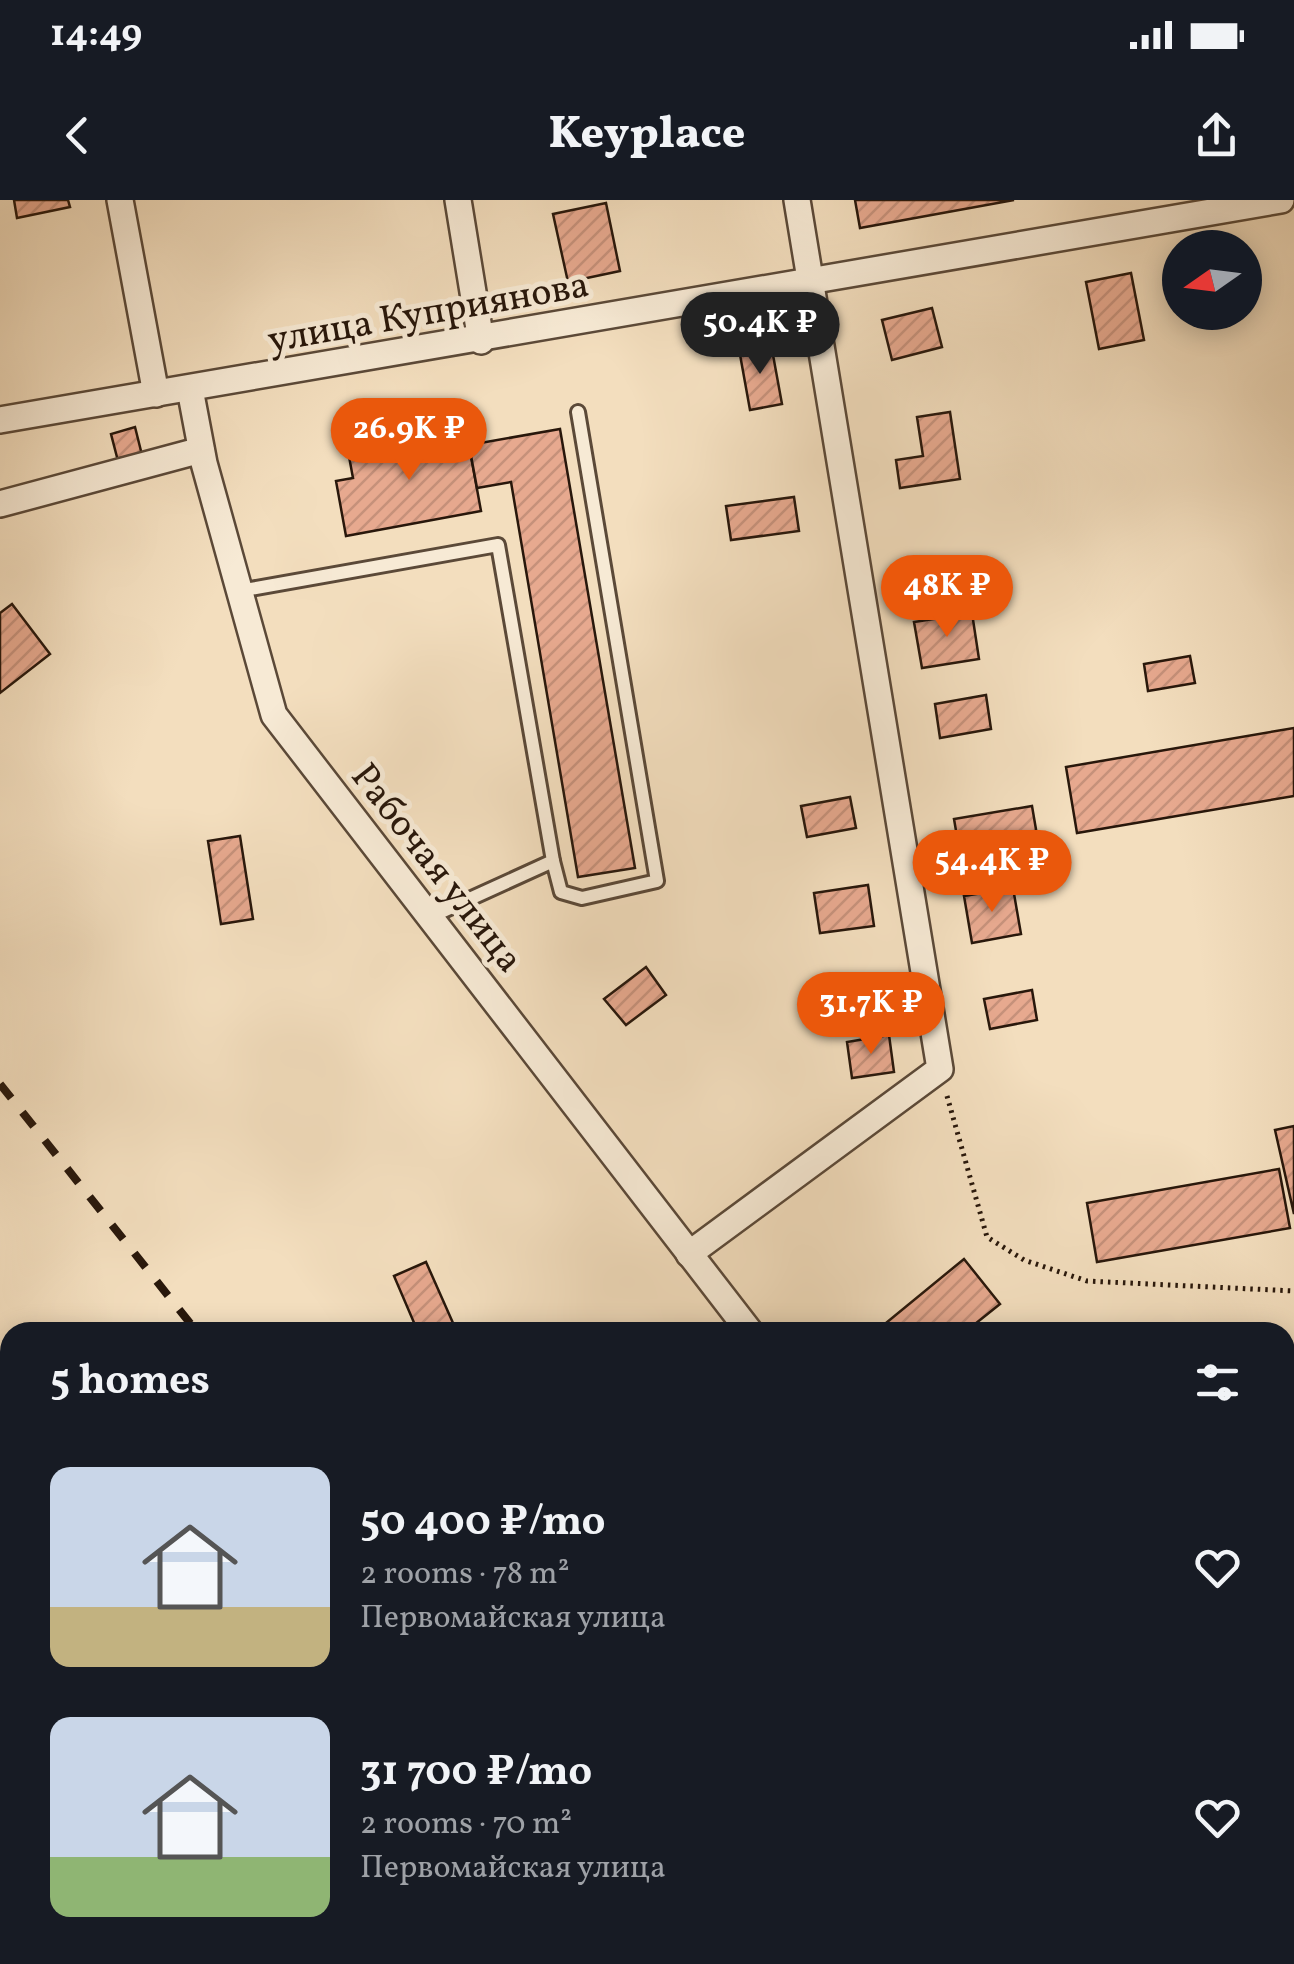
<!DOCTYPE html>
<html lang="en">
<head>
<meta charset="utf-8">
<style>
  body { margin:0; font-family:Vollkorn,serif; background:#242831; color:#f1f3f6; height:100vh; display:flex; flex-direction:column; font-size:38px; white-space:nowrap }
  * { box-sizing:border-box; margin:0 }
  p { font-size:32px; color:#9ea1a6 }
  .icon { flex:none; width:55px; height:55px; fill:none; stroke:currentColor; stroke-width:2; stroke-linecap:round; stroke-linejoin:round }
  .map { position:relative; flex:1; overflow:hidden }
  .panel { position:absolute; left:0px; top:1122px; width:1295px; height:642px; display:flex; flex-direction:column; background:#171b24; border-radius:30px 30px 0 0; box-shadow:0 5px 25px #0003 }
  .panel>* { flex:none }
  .needle { width:65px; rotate:256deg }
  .controls { position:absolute; left:1162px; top:30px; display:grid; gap:20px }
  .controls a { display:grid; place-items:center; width:100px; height:100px; border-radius:50%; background:#171b24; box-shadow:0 5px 25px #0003; font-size:50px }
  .price { position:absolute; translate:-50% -85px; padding:0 22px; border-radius:35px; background:#ea580c; color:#fff; font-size:32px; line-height:65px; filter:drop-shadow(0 2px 5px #0008) }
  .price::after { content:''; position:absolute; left:50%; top:60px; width:30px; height:22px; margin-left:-15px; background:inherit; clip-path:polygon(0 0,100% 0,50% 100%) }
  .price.on { background:#222; color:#fff }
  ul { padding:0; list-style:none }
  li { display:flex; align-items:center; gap:30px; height:250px; padding:0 50px }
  li span { display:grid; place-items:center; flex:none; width:280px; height:200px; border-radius:20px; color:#555 }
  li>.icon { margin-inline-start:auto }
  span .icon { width:120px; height:120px; fill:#fffc; stroke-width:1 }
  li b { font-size:42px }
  h2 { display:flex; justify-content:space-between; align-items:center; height:120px; padding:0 50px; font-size:42px }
  .status { display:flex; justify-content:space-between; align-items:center; height:70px; padding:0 50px; background:#171b24; direction:ltr }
  .status svg { height:28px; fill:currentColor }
  header { display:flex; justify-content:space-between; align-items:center; height:130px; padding:0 50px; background:#171b24; font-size:45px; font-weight:800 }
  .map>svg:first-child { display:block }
  .building { fill:url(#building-hatch); stroke:#28170b; stroke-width:2.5 }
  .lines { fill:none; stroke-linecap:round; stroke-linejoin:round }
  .lane-casing { stroke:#5b4938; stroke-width:18 }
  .street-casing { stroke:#5b4938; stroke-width:30 }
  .path { stroke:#28170b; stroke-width:5; stroke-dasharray:2.5 5; stroke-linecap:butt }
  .lane { stroke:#f7ead5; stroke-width:12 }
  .street { stroke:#f7ead5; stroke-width:25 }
  .rail { stroke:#28170b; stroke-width:8; stroke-dasharray:18 18; stroke-linecap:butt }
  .labels { text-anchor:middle; stroke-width:10; stroke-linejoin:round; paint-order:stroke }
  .street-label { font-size:38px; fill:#28170b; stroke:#f7ead5 }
</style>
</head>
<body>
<div class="status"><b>14:49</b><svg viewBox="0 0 49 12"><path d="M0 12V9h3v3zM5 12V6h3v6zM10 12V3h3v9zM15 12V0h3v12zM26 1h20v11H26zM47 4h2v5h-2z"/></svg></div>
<header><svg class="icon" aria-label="back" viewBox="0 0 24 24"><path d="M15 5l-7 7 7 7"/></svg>Keyplace<svg class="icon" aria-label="share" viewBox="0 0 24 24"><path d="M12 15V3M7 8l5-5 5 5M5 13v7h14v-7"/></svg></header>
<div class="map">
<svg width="1294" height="1764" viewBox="0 0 1294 1764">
  <defs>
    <pattern id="building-hatch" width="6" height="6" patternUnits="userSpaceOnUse" patternTransform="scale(2.5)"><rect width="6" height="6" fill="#e7a98f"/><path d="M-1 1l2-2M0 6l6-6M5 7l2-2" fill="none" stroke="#c6917a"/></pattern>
  </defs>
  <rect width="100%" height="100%" fill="#f3debe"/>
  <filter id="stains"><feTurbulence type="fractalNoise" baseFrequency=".002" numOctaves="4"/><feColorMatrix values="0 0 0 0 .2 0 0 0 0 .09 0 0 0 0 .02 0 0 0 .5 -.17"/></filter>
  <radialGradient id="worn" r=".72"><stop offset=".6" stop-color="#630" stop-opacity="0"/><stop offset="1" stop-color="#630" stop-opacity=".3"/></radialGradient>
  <g class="building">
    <path d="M 14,0 L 68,0 L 70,7 L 17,18 Z"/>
    <path d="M 855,0 L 1014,0 L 860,28 Z"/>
    <path d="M 606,3 L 620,71 L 568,82 L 553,14 Z"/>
    <path d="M 1131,73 L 1144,140 L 1099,149 L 1086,82 Z"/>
    <path d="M 932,108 L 942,147 L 892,160 L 882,120 Z"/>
    <path d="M 771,144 L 782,204 L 750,210 L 739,149 Z"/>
    <path d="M 950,212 L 960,279 L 900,288 L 896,260 L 923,256 L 917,217 Z"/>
    <path d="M 135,227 L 142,255 L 118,261 L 111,234 Z"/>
    <path d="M 466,229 L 481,311 L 346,336 L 336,281 L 353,278 L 348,251 Z"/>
    <path d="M 560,229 L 635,668 L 578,677 L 511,282 L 477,288 L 469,245 Z"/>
    <path d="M 794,297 L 799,331 L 731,340 L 726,306 Z"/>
    <path d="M 12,404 L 50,454 L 0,493 L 0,413 Z"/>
    <path d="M 972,413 L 979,459 L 922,468 L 914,422 Z"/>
    <path d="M 1190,456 L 1195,483 L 1148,491 L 1144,464 Z"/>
    <path d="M 986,495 L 991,529 L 940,538 L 935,504 Z"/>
    <path d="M 1294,528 L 1294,596 L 1077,633 L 1066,567 Z"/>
    <path d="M 850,597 L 856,628 L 807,637 L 801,606 Z"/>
    <path d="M 1032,606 L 1039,647 L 961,660 L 954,619 Z"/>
    <path d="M 240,636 L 253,719 L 221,724 L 208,641 Z"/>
    <path d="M 868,685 L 874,726 L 820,733 L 814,693 Z"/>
    <path d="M 1013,688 L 1021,734 L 972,743 L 964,696 Z"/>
    <path d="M 646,767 L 666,795 L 626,825 L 604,799 Z"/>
    <path d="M 1032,790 L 1037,820 L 990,829 L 984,799 Z"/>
    <path d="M 889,835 L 894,872 L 852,878 L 847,842 Z"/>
    <path d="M 1294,926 L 1294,1014 L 1275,930 Z"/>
    <path d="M 1279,969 L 1290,1028 L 1097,1062 L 1087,1003 Z"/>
    <path d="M 964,1059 L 1000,1104 L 965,1132 L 875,1132 Z"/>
    <path d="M 426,1062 L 457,1132 L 418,1132 L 394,1076 Z"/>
    <path d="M 0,1285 L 10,1298 L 10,1411 L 6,1414 L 0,1405 Z"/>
    <path d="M 1285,1286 L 1294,1298 L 1294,1318 L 1285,1325 Z"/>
  </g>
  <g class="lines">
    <g class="lane-casing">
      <g id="lane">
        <path d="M 239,391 L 498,345 L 553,661 L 430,717"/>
        <path d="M 553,661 L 561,692 L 582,698 L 657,681 L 578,212"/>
      </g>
    </g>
    <g class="street-casing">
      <g id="street">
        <path d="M 120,0 L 156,194"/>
        <path d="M 458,0 L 481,141"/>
        <path d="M 190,189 L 204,263 L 274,515 L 750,1132"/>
        <path d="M 0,220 L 1281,0"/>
        <path d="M 0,304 L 201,250"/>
        <path d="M 689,1054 L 940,869 L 797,0"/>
        <path d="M 1285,1382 L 1294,1375"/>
      </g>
    </g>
    <path class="path" d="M 947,896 L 987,1037 L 1024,1060 L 1087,1081 L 1294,1091"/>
    <use href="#lane" class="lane"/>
    <use href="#street" class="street"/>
    <g class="rail">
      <path d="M 0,884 L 197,1132"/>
      <path d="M 691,1755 L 698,1764"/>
    </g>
  </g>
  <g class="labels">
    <g class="street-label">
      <text transform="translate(428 111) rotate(-10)" y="13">улица Куприянова</text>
      <text transform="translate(438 667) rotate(52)" y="13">Рабочая улица</text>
    </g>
  </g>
  <rect width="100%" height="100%" filter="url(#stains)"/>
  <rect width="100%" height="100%" fill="url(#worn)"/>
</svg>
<div class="controls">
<a><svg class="needle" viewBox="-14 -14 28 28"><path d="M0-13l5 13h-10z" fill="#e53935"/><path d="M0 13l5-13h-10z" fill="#9ea1a6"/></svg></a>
</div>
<b class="price on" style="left:760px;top:177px">50.4K ₽</b>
<b class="price" style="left:409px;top:283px">26.9K ₽</b>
<b class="price" style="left:947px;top:440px">48K ₽</b>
<b class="price" style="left:992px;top:715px">54.4K ₽</b>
<b class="price" style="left:871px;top:857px">31.7K ₽</b>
<section class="panel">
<h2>5 homes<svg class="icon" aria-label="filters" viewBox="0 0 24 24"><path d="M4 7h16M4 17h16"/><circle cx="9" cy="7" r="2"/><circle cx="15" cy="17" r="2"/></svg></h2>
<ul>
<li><span style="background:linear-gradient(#c9d6e8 70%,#c2b280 0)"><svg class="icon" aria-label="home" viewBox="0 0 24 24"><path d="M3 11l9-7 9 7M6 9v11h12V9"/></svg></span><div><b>50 400 ₽/mo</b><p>2 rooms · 78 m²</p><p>Первомайская улица</p></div><svg class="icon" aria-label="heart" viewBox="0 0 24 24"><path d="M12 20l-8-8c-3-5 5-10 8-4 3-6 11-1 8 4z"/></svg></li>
<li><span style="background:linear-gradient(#c9d6e8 70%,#8fb573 0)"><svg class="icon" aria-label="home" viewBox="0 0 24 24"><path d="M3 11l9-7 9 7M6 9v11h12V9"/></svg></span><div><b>31 700 ₽/mo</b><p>2 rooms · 70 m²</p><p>Первомайская улица</p></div><svg class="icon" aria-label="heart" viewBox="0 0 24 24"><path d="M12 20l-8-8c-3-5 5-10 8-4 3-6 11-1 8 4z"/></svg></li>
</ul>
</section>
</div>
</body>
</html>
